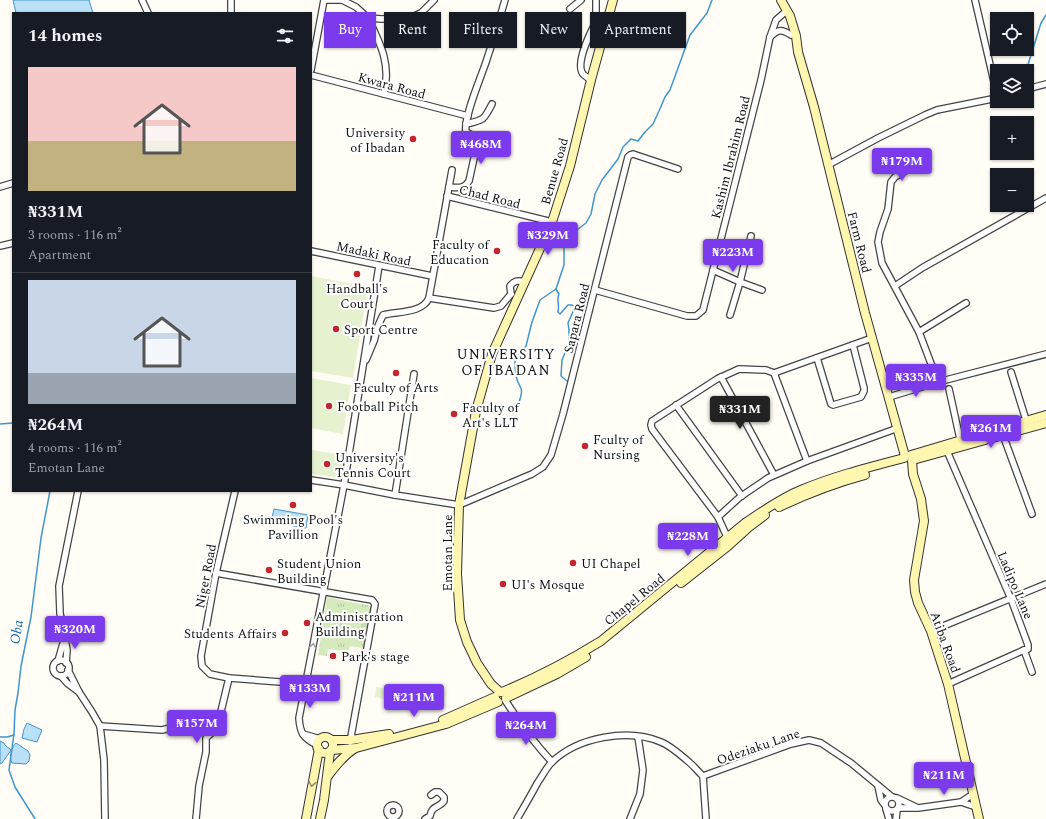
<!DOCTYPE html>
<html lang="en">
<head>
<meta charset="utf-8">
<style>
  body { margin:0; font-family:Spectral,serif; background:#20242c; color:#f1f3f6; height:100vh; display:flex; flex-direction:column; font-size:15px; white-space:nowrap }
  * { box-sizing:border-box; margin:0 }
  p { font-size:13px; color:#9ea1a6 }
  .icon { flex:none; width:22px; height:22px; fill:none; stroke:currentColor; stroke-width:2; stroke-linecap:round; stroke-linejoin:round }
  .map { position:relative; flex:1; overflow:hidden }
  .side { position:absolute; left:12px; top:12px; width:300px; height:480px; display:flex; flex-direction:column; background:#171b24; border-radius:0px; box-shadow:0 1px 3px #0004 }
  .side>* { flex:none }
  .top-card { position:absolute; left:324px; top:12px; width:380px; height:36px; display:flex; gap:8px }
  .controls { position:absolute; left:990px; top:12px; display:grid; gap:8px }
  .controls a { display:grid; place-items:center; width:44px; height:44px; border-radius:0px; background:#171b24; box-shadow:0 1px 3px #0004; font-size:20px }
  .price { position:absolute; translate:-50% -34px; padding:0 9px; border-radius:4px; background:#7c3aed; color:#fff; font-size:13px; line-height:26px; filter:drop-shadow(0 1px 2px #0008) }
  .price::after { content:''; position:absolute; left:50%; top:24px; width:12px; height:9px; margin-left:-6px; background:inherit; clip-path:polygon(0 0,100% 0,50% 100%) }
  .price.selected { background:#222; color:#fff }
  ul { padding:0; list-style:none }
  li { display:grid; align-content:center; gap:8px; height:212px; padding:0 16px }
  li+li { border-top:1px solid #363941 }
  li span { display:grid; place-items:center; height:124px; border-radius:0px; color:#555 }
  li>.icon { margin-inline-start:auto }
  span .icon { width:72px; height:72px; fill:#fffc; stroke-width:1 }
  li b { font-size:17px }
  h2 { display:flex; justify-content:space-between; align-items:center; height:48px; padding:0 16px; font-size:17px }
  .tag { padding:0 14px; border-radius:0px; background:#171b24; box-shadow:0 1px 3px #0004; font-size:14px; line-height:36px }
  .tag.selected { background:#7c3aed; color:#fff }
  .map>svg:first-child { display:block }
  .grass { fill:url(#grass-tufts) }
  .pitch { fill:#e6f2cf }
  .water { fill:#b9e0f7; stroke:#3f96cf }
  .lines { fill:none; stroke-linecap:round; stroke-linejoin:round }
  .stream { stroke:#3f96cf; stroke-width:1.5 }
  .street-casing { stroke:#444; stroke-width:8 }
  .secondary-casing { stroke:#333; stroke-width:10 }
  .street { stroke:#fff; stroke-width:5.5 }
  .secondary { stroke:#fff6b0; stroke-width:8 }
  .oneway { stroke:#a0a0a0 }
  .oneway2 { stroke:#948f68 }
  .poi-dot { fill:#c4262e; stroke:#fff; stroke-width:1.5 }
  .labels { text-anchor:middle; stroke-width:4; stroke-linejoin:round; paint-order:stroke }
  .street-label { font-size:13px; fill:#111; stroke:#fff }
  .poi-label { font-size:13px; fill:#111; stroke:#fff; text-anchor:start }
  .neighbourhood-label { font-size:14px; letter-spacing:1px; fill:#111; stroke:#fff }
  .water-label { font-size:14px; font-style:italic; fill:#1768a6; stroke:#fff }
</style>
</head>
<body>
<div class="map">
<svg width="1046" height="819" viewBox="0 0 1046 819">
  <defs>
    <pattern id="grass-tufts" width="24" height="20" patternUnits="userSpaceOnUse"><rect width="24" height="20" fill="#d5ebbd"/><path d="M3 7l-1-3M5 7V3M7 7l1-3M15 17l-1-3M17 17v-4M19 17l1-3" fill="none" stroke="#b6c8a1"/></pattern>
  </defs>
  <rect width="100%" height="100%" fill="#fffdf5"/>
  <path class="grass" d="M 327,597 L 371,606 L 364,648 L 350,646 L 348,652 L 328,649 L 327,656 L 318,655 Z"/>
  <g class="pitch">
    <path d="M 311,276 L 368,287 L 353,378 L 311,371 Z"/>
    <path d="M 311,378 L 351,385 L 343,434 L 311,428 Z"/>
    <path d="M 311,450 L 345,455 L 341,478 L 311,474 Z"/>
    <path d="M 376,687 L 393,690 L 391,700 L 375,697 Z"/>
  </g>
  <g class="water">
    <path d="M 13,0 L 89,0 L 93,13 L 16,13 Z"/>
    <path d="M 274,509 L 308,515 L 306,528 L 271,522 Z"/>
    <path d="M 27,723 L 42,730 L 37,742 L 22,738 L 24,729 Z"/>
    <path d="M 0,741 L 4,743 L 5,745 L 11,750 L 2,763 L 0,764 Z"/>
    <path d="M 16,743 L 28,751 L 30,755 L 29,761 L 26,764 L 12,763 C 9,758 11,747 16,743 Z"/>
  </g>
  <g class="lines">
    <g class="stream">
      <path d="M 1026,71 L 1041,23 L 1046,15"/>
      <path d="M 556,289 L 559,294 C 556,300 560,305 558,312 L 560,314 L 568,305 L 572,305 L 575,307 L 568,323 L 569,330 L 569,343 L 562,360 L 561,376 L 567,381"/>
      <path d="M 519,402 C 525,385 519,390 516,376 C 515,371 515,365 515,359 L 526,346 L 532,322 L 540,300 L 556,289 L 564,265 L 564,248 L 569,236 L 586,223 L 591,214 L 595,194 L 602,180 L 618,159 L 623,147 L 631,139 L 638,141 L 645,132 L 653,124 L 659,111 L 665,97 L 670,90 L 690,35 L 707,13 L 712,0"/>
      <path d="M 0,424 L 13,423"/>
      <path d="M 0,737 L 7,737 L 14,735"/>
      <path d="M 35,819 L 15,787 L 9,770 L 14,734 L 15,710 L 18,693 L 21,666 L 31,617 L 41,538 L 50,491"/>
    </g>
    <g class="street-casing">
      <g id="street">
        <path d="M 142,0 L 148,13"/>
        <path d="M 231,0 L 231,13"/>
        <path d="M 324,0 L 342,0 L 356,7 L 368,18 L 382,19 L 412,17 L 421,13 L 434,0"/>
        <path d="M 975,0 L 995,86 L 995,98"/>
        <path d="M 570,9 L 581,0"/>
        <path d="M 368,18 C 381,45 391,64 384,94"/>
        <path d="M 596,22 L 596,0"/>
        <path d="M 770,37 C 778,29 782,29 791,35"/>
        <path d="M 311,70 L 324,0"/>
        <path d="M 311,75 L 468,116"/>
        <path d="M 591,80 C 588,78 585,76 583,74 C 575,64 590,33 596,22 L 607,25"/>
        <path d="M 1027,89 L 1046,84"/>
        <path d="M 466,124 C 484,120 484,120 492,104"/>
        <path d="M 923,160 L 895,177 L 891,182 L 888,209 L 880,232 L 878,242 L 882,263 L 919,332 L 938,382"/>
        <path d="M 828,165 L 878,138 L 925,115 L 937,110 L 997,98"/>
        <path d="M 0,187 L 13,183"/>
        <path d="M 449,187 C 458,188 464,189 469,181 L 478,140 L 476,137 L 466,132 C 463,119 481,77 486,62 C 493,41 499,21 505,0"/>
        <path d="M 447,196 L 552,222"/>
        <path d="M 0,246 L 13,243"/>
        <path d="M 311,251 L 432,276"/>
        <path d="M 713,270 L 740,282 L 762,290"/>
        <path d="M 895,286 L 922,268 L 1046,198"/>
        <path d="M 595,290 L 687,316 L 696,316 L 703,310 L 761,80 L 770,37 L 776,20 L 784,13"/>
        <path d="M 511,294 L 510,286 C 514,281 517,280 524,282"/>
        <path d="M 429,298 L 494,308 L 501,306 L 511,294"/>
        <path d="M 730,315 L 740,282 L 751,236"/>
        <path d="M 919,332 L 966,303"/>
        <path d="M 817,358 L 831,404 L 833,405 L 861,397 L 864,391 L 864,388 L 853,345"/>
        <path d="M 366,360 L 374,341 L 378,326 L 383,315 C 397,311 422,314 429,298 L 452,170"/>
        <path d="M 1011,372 L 1026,420"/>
        <path d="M 774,373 L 807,461"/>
        <path d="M 721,377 L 774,475"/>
        <path d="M 949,389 L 960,439"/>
        <path d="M 889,397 L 938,382 L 1046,354"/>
        <path d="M 676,405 L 742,496"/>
        <path d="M 1003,435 L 1032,514"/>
        <path d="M 947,451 L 1011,599 L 1028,645 L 1028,649 L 1024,650 L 948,684"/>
        <path d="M 311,480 L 344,485 L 395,495 L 459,505 L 532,474 L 543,467 L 551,455 L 563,414 L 628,157 L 630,155 L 633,154 L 678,169"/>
        <path d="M 235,491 L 216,573 L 201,656 L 202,666 L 210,674 L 229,678 L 306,684"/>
        <path d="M 395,495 L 414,374"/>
        <path d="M 718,517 L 740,497 L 768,478 L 807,461 L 898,428"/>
        <path d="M 728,539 L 718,517 L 652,429 L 651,425 L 652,421 L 717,379 L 739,369 L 766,370 L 774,373 L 872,338"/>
        <path d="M 216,573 L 372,600 L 375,604 L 350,742"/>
        <path d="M 931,631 L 1046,584"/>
        <path d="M 1024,650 L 1032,672"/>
        <circle cx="61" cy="668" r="8"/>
        <path d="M 58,661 L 64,640"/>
        <path d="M 66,663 L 67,650 L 60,613 L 59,586 L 78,491"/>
        <path d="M 68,670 L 79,692 L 92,712 L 100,726 L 104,760 L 105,819"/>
        <path d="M 61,676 L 67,683 L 79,692"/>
        <path d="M 505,700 C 519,722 534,743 552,762"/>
        <path d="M 100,726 L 162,730 L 182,725 L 203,727 L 212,721 L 220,718"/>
        <path d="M 303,734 L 320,739"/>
        <path d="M 317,745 C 303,738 300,733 299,718 L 344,485 L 379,266"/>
        <path d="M 703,776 L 791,744 L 809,740 L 821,743 L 851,763 L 891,796"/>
        <path d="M 878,786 L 881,800 L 884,804"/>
        <circle cx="892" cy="804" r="7"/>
        <path d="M 897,798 L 916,807"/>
        <path d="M 961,802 L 976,807"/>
        <circle cx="393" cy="811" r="6"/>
        <path d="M 898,808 L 918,808 L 961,802 L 973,794"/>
        <path d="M 886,809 L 889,819"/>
        <path d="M 196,819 L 199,786 L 206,752 L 206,738 L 217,728 L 229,678"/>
        <path d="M 425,819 L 430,816 C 432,805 438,809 444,801 L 444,797 L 439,792 L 435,792 L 431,795"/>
        <path d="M 517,819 C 524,807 531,795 538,782 C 543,775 546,768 552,762 C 578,737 628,728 661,742 C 671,746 682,756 690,763 C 695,767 698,772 703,776 L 706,819"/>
        <path d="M 630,819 L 640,794 L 643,770 L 638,737"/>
        <path d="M 896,819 L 897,810"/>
      </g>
    </g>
    <g class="secondary-casing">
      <g id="secondary">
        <path d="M 781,0 L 790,16 L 796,36 L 798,52 L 814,107 L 865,313 L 905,456"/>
        <path d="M 911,455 L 1046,415"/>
        <path d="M 913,460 L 1046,423"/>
        <path d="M 912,461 L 913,474 L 921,499 L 924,521 L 914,580 L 915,592 L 918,603 L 931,631 L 948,684 L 979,819"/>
        <path d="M 779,507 C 807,494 835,483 865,475"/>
        <path d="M 681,583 L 728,546 L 749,527 L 765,515"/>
        <path d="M 500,692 L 491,684 L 477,663 L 467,642 L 460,620 L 457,574 L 459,505 L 476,411 L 492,354 L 552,222 L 570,166 L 591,80 L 613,0"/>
        <path d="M 502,692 C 536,678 569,661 601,641 L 745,523 C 763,511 781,498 801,490 C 834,476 870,467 904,458"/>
        <path d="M 506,698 L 557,674 L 586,657"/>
        <path d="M 443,720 L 495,697"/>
        <circle cx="325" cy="745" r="8"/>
        <path d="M 332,740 L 351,740 L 389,734"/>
        <path d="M 331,750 L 356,748 L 446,724 L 498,702"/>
        <path d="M 328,776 C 336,765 343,756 354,749"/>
        <path d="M 306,819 L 319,749"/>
        <path d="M 320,819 L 324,800 L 330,752"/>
      </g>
    </g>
    <use href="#street" class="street"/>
    <use href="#secondary" class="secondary"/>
  </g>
  <defs><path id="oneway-chevron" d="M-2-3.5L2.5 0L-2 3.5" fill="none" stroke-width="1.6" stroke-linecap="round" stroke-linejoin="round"/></defs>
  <use class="oneway" href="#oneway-chevron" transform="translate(313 646) rotate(-80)"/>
  <use class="oneway2" href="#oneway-chevron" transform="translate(312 784) rotate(101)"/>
  <g class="poi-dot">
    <circle cx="413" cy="139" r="4"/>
    <circle cx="497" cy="251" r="4"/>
    <circle cx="357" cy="274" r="4"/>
    <circle cx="336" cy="329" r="4"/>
    <circle cx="396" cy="373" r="4"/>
    <circle cx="329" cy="406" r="4"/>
    <circle cx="454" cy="414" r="4"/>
    <circle cx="585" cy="446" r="4"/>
    <circle cx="327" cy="464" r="4"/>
    <circle cx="293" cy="505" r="4"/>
    <circle cx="573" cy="563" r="4"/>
    <circle cx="269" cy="570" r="4"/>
    <circle cx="503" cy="584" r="4"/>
    <circle cx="307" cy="623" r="4"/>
    <circle cx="285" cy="633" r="4"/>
    <circle cx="333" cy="656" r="4"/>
  </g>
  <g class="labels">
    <g class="street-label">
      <text transform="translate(392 85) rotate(15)" y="5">Kwara Road</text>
      <text transform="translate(730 157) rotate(-76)" y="5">Kashim Ibrahim Road</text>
      <text transform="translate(554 171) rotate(-74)" y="5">Benue Road</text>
      <text transform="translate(490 196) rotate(14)" y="5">Chad Road</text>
      <text transform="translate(860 242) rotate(76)" y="5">Farm Road</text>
      <text transform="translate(374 253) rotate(12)" y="5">Madaki Road</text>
      <text transform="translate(576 318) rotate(-76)" y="5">Sapara Road</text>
      <text transform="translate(447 553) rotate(-90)" y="5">Emotan Lane</text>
      <text transform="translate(205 576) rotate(-79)" y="5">Niger Road</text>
      <text transform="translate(1016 585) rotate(67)" y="5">Ladipo Lane</text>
      <text transform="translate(634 599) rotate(-39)" y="5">Chapel Road</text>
      <text transform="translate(946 642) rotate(70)" y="5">Atiba Road</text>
      <text transform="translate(758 746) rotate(-19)" y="5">Odeziaku Lane</text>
    </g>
    <g class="poi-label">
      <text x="405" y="137" text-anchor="end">University<tspan x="405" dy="15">of Ibadan</tspan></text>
      <text x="489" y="249" text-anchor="end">Faculty of<tspan x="489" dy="15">Education</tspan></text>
      <text x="357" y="293" text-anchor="middle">Handball's<tspan x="357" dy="15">Court</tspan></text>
      <text x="344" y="334">Sport Centre</text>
      <text x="396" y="392" text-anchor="middle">Faculty of Arts</text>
      <text x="337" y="411">Football Pitch</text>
      <text x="462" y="412">Faculty of<tspan x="462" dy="15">Art's LLT</tspan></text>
      <text x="593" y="444">Fculty of<tspan x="593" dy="15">Nursing</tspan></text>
      <text x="335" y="462">University's<tspan x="335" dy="15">Tennis Court</tspan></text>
      <text x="293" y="524" text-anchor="middle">Swimming Pool's<tspan x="293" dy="15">Pavillion</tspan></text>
      <text x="277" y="568">Student Union<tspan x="277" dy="15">Building</tspan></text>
      <text x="581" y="568">UI Chapel</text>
      <text x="511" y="589">UI's Mosque</text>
      <text x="315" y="621">Administration<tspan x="315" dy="15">Building</tspan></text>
      <text x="277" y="638" text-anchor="end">Students Affairs</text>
      <text x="341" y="661">Park's stage</text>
    </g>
    <g class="neighbourhood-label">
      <text x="506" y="359">UNIVERSITY<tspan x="506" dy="16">OF IBADAN</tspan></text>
    </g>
    <g class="water-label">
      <text transform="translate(16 632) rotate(-81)" y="5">Oba</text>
    </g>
  </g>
</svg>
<div class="controls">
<a><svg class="icon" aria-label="locate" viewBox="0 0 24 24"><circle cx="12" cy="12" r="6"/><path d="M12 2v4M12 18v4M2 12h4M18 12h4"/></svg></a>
<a><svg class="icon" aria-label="layers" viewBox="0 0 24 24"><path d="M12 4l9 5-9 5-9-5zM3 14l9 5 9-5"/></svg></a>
<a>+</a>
<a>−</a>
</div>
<b class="price" style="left:481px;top:165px">₦468M</b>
<b class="price" style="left:902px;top:182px">₦179M</b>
<b class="price" style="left:548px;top:256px">₦329M</b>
<b class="price" style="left:733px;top:273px">₦223M</b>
<b class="price" style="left:916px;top:398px">₦335M</b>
<b class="price selected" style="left:740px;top:430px">₦331M</b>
<b class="price" style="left:991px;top:449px">₦261M</b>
<b class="price" style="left:688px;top:557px">₦228M</b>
<b class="price" style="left:75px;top:650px">₦320M</b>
<b class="price" style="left:310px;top:709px">₦133M</b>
<b class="price" style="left:414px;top:718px">₦211M</b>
<b class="price" style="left:197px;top:744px">₦157M</b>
<b class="price" style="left:526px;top:746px">₦264M</b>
<b class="price" style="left:944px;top:796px">₦211M</b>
<div class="top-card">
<a class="tag selected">Buy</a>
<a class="tag">Rent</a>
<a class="tag">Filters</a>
<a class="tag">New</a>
<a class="tag">Apartment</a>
</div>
<section class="side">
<h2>14 homes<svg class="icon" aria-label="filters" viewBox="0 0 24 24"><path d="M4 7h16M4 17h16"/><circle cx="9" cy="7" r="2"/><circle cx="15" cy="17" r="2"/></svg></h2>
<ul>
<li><span style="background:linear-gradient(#f6c9c9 60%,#c2b280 0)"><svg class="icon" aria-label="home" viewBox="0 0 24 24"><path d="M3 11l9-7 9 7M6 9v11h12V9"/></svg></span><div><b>₦331M</b><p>3 rooms · 116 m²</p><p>Apartment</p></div></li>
<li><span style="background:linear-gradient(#c9d6e8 75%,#9aa5b1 0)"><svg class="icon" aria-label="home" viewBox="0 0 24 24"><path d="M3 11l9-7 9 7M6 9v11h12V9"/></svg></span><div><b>₦264M</b><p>4 rooms · 116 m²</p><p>Emotan Lane</p></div></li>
</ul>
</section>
</div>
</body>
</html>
